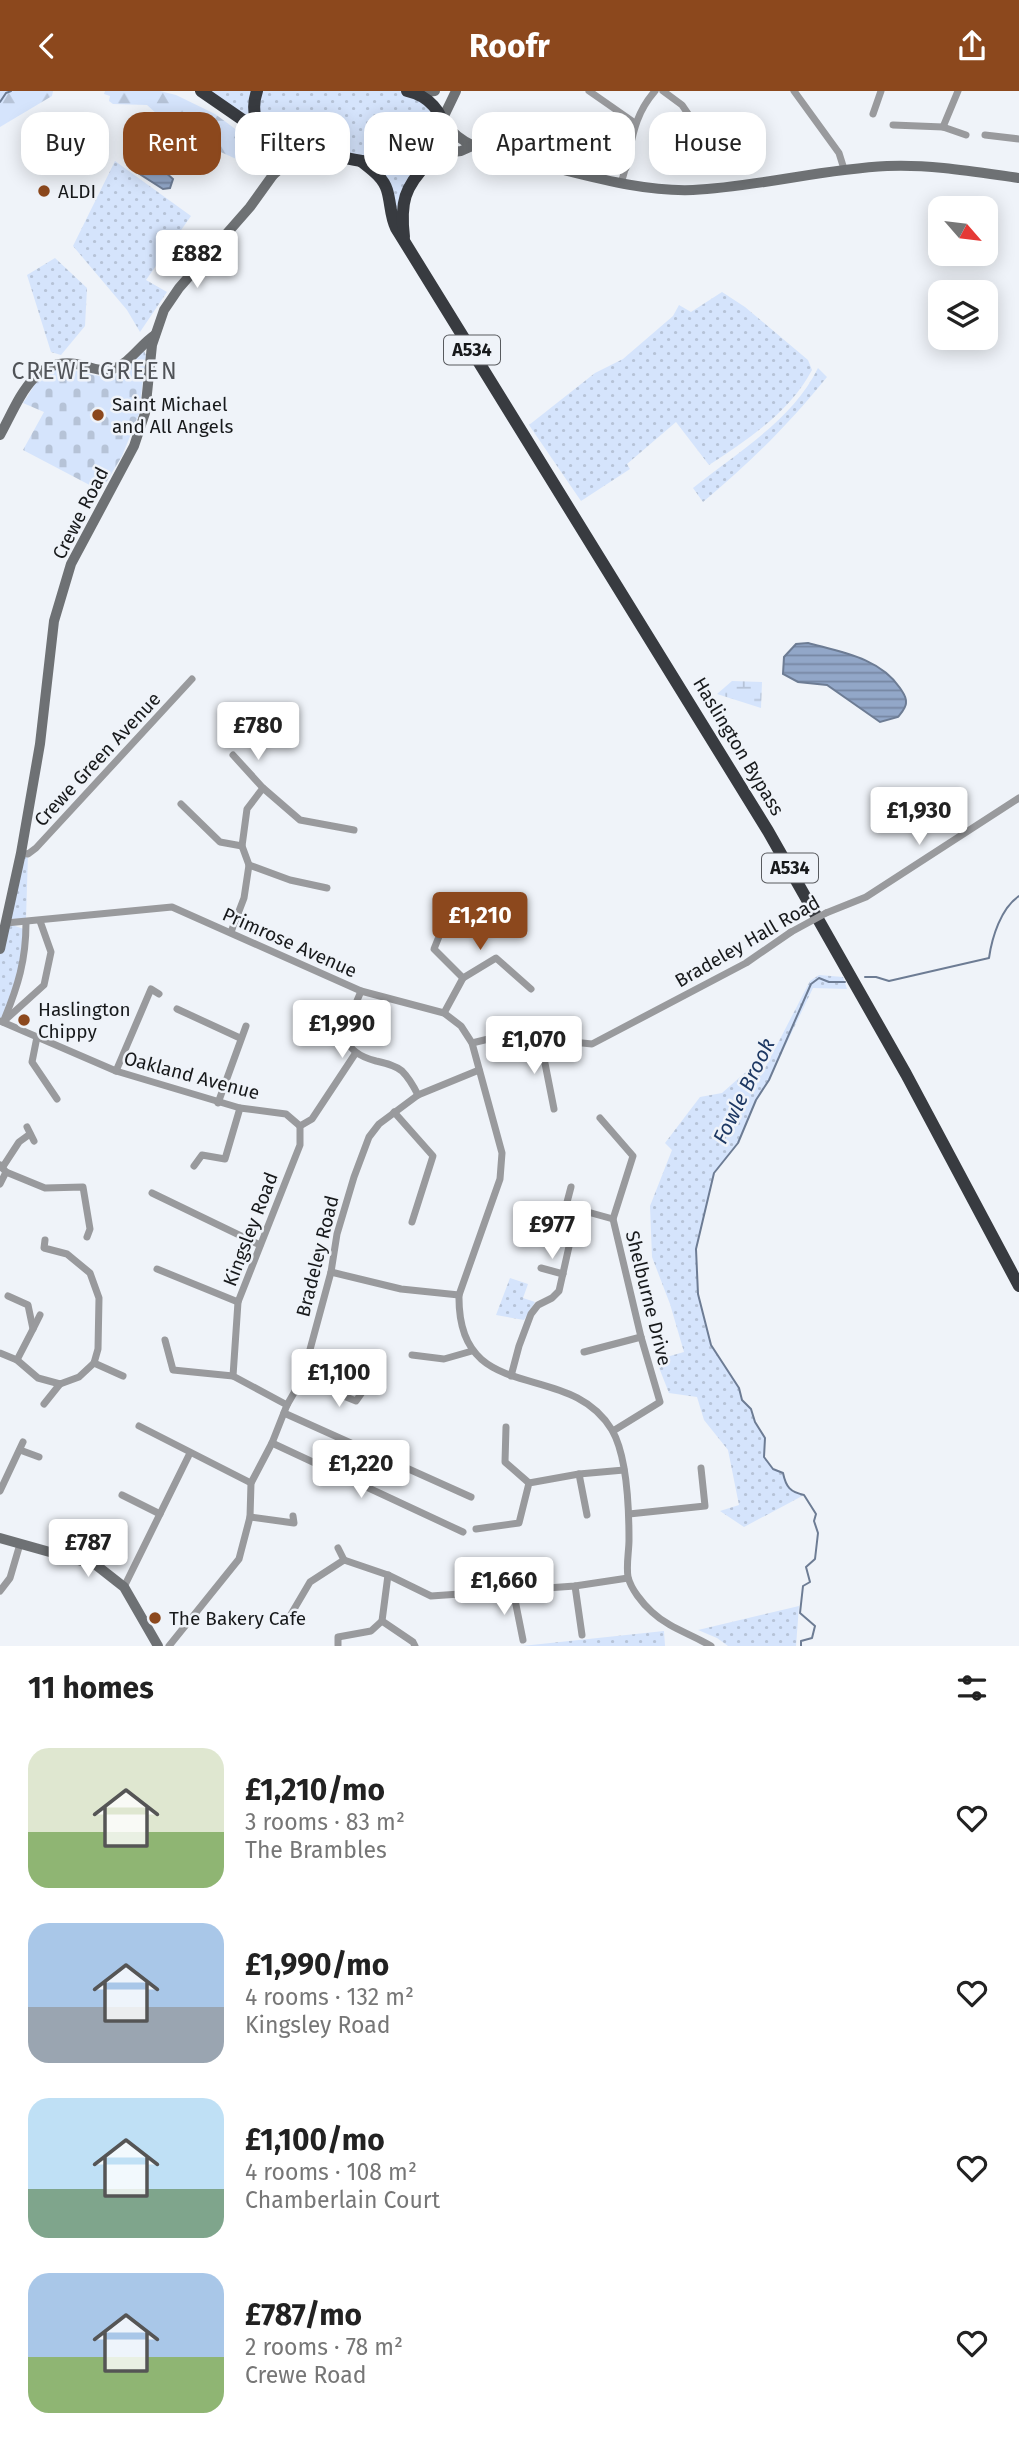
<!DOCTYPE html>
<html lang="en">
<head>
<meta charset="utf-8">
<style>
  body { margin:0; font-family:"Fira Sans",sans-serif; background:#f2f2f2; color:#222; height:100vh; display:flex; flex-direction:column; font-size:26px; white-space:nowrap }
  * { box-sizing:border-box; margin:0 }
  p { font-size:23px; color:#767676 }
  .icon { flex:none; width:38px; height:38px; fill:none; stroke:currentColor; stroke-width:2; stroke-linecap:round; stroke-linejoin:round }
  .map { position:relative; height:1555px; overflow:hidden }
  .sheet { display:flex; flex-direction:column; background:#fff; flex:1 }
  .sheet>* { flex:none }
  .hud { position:absolute; left:21px; top:21px; width:978px; height:63px; display:flex; gap:14px }
  .needle { width:46px; rotate:118deg }
  .tools { position:absolute; left:928px; top:105px; display:grid; gap:14px }
  .tools a { display:grid; place-items:center; width:70px; height:70px; border-radius:14px; background:#fff; box-shadow:0 4px 18px #0003; font-size:35px }
  .price { position:absolute; translate:-50% -60px; padding:0 16px; border-radius:7px; background:#fff; color:#222; font-size:23px; line-height:46px; filter:drop-shadow(0 2px 4px #0008) }
  .price::after { content:''; position:absolute; left:50%; top:42px; width:21px; height:16px; margin-left:-10px; background:inherit; clip-path:polygon(0 0,100% 0,50% 100%) }
  .price.active { background:#8c481d; color:#fff }
  ul { padding:0; list-style:none }
  li { display:flex; align-items:center; gap:21px; height:175px; padding:0 28px }
  li span { display:grid; place-items:center; flex:none; width:196px; height:140px; border-radius:21px; color:#555 }
  li>.icon { margin-inline-start:auto }
  span .icon { width:84px; height:84px; fill:#fffc; stroke-width:1 }
  li b { font-size:30px }
  h2 { display:flex; justify-content:space-between; align-items:center; height:84px; padding:0 28px; font-size:30px }
  .pill { padding:0 24px; border-radius:21px; background:#fff; box-shadow:0 4px 18px #0003; font-size:24px; line-height:63px }
  .pill.active { background:#8c481d; color:#fff }
  header { display:flex; justify-content:space-between; align-items:center; height:91px; padding:0 28px; background:#8c481d; color:#fff; font-size:32px; font-weight:700 }
  .map>svg:first-child { display:block }
  .green { fill:url(#green-dots) }
  .forest { fill:url(#forest-firs) }
  .wetland { fill:url(#wetland-marsh) }
  .cemetery { fill:url(#cemetery-stones) }
  .water { fill:url(#water-rules); stroke:#6d7c94; stroke-width:2 }
  .lines { fill:none; stroke-linecap:round; stroke-linejoin:round }
  .stream { stroke:#6d7c94; stroke-width:2 }
  .street { stroke:#999a9d; stroke-width:7 }
  .secondary { stroke:#6e7174; stroke-width:10 }
  .highway { stroke:#383b40; stroke-width:12 }
  .street-bridge { stroke:#999a9d; stroke-width:7 }
  .poi-dot { fill:#8c481d; stroke:#eff3f9; stroke-width:2.5 }
  .labels { text-anchor:middle; stroke-width:5; stroke-linejoin:round; paint-order:stroke }
  .shield { fill:#eff3f9; stroke:#585a5e; stroke-width:2 }
  .shield-label { font-size:18px; font-weight:bold; fill:#17191b }
  .poi-label { font-size:19px; fill:#17191b; stroke:#eff3f9; text-anchor:start }
  .street-label { font-size:19px; fill:#17191b; stroke:#eff3f9 }
  .water-label { font-size:21px; font-style:italic; fill:#1d3863; stroke:#eff3f9 }
  .quarter-label { font-size:23px; letter-spacing:2px; fill:#505358; stroke:#eff3f9 }
</style>
</head>
<body>
<header><svg class="icon" aria-label="back" viewBox="0 0 24 24"><path d="M15 5l-7 7 7 7"/></svg>Roofr<svg class="icon" aria-label="share" viewBox="0 0 24 24"><path d="M12 15V3M7 8l5-5 5 5M5 13v7h14v-7"/></svg></header>
<div class="map">
<svg width="1019" height="1555" viewBox="0 0 1019 1555">
  <defs>
    <pattern id="green-dots" width="8" height="8" patternUnits="userSpaceOnUse" patternTransform="scale(1.75)"><rect width="8" height="8" fill="#d5e4fc"/><path d="M2 2h.1M6 6h.1" fill="none" stroke="#b6c3d7" stroke-width="1.8" stroke-linecap="round"/></pattern>
    <pattern id="forest-firs" width="22" height="20" patternUnits="userSpaceOnUse" patternTransform="scale(1.75)"><rect width="22" height="20" fill="#d5e4fc"/><path d="M5 1l3.5 6h-7zM16 11l3.5 6h-7z" fill="#b6c3d7"/></pattern>
    <pattern id="wetland-marsh" width="20" height="14" patternUnits="userSpaceOnUse" patternTransform="scale(1.75)"><rect width="20" height="14" fill="#d5e4fc"/><path d="M1 5h8M5 5V1M11 12h8M15 12V8" fill="none" stroke="#b6c3d7"/></pattern>
    <pattern id="cemetery-stones" width="16" height="16" patternUnits="userSpaceOnUse" patternTransform="scale(1.75)"><rect width="16" height="16" fill="#d5e4fc"/><path d="M2 7V4a2 2 0 0 1 4 0v3zM10 15v-3a2 2 0 0 1 4 0v3z" fill="#b6c3d7"/></pattern>
    <pattern id="water-rules" width="6" height="5" patternUnits="userSpaceOnUse" patternTransform="scale(1.75)"><rect width="6" height="5" fill="#92a7c8"/><path d="M0 2.5h6" fill="none" stroke="#7687a2"/></pattern>
  </defs>
  <rect width="100%" height="100%" fill="#eff3f9"/>
  <g class="green">
    <path d="M 202,0 L 407,0 L 428,8 L 443,41 L 418,82 L 402,129 L 388,101 L 361,70 L 284,55 Z"/>
    <path d="M 115,70 L 191,125 L 146,189 L 167,201 L 140,241 L 127,219 L 73,155 Z"/>
    <path d="M 55,167 L 87,197 L 85,235 L 61,264 L 51,261 L 27,184 Z"/>
    <path d="M 722,201 L 745,216 L 808,269 L 812,279 C 790,321 747,349 709,374 L 676,331 L 627,373 L 630,378 L 581,410 L 529,334 L 595,282 L 623,268 L 673,225 L 679,214 L 691,221 Z"/>
    <path d="M 818,277 L 827,286 C 789,333 750,372 703,411 L 693,397 C 737,361 792,330 818,277 Z"/>
    <path d="M 21,762 L 28,763 L 26,828 L 9,833 L 24,838 L 26,859 L 0,934 L 0,858 Z"/>
    <path d="M 819,884 L 843,886 L 847,898 L 813,897 L 769,989 L 756,1009 L 738,1052 L 714,1082 L 696,1158 L 698,1203 L 711,1254 L 739,1297 L 742,1309 L 751,1318 L 755,1331 L 765,1347 L 764,1366 L 773,1378 L 783,1382 C 786,1396 790,1401 804,1404 L 744,1436 L 720,1420 L 739,1414 L 728,1359 L 704,1329 L 697,1306 L 669,1302 L 656,1269 L 684,1261 L 670,1213 L 652,1166 L 650,1115 L 672,1059 L 665,1052 L 700,1006 L 722,1002 L 748,979 L 761,985 L 810,890 Z"/>
    <path d="M 510,1187 L 528,1193 L 523,1207 L 535,1211 L 524,1229 L 496,1224 Z"/>
    <path d="M 799,1515 L 796,1555 L 728,1555 L 717,1547 L 698,1539 Z"/>
    <path d="M 664,1540 L 665,1555 L 522,1555 Z"/>
  </g>
  <g class="forest">
    <path d="M 0,0 L 53,0 L 52,5 L 0,36 Z"/>
    <path d="M 105,0 L 160,0 L 176,4 L 215,23 L 253,51 L 264,71 L 261,79 L 178,42 L 147,14 L 113,13 L 109,10 L 110,5 L 104,3 Z"/>
  </g>
  <path class="wetland" d="M 732,590 L 762,591 L 761,617 L 717,603 Z"/>
  <path class="cemetery" d="M 144,260 L 146,264 L 139,323 L 122,365 L 101,400 L 23,359 L 44,321 L 23,312 C 29,304 35,291 43,284 C 67,266 93,294 118,282 C 128,278 136,267 144,260 Z"/>
  <g class="water">
    <path d="M 141,64 L 147,65 L 173,88 L 170,97 L 163,98 L 135,80 C 132,73 135,68 141,64 Z"/>
    <path d="M 808,552 C 841,561 880,567 900,597 C 903,602 907,606 906,612 C 906,617 901,622 898,626 L 880,631 L 827,594 L 798,591 L 783,583 L 784,566 L 796,553 Z"/>
  </g>
  <g class="lines">
    <g class="stream">
      <path d="M 0,11 L 6,2 L 11,0"/>
      <path d="M 865,886 L 876,886 L 889,890 L 989,867 C 992,846 1001,817 1019,805"/>
      <path d="M 801,1555 L 801,1550 L 812,1547 L 815,1535 L 800,1522 L 803,1495 L 810,1491 L 806,1476 L 815,1468 L 818,1442 L 814,1430 L 816,1423 L 804,1404 C 790,1401 786,1396 783,1382 L 773,1378 L 764,1366 L 765,1347 L 755,1331 L 751,1318 L 742,1309 L 739,1297 L 711,1254 L 698,1203 L 696,1158 L 714,1082 L 738,1052 L 756,1009 L 769,989 L 811,893 L 819,887 L 829,891 L 845,891"/>
    </g>
    <g class="street">
      <path d="M 589,0 L 635,32"/>
      <path d="M 663,0 L 682,14 L 695,33 L 721,55 L 726,55 L 736,46"/>
      <path d="M 794,0 L 839,62 L 844,78"/>
      <path d="M 873,23 L 881,0"/>
      <path d="M 893,34 L 943,36 L 966,44"/>
      <path d="M 943,36 L 958,0"/>
      <path d="M 985,44 L 1019,48"/>
      <path d="M 578,67 L 589,72 L 626,77"/>
      <path d="M 621,92 C 633,57 629,30 655,0"/>
      <path d="M 233,664 L 263,697"/>
      <path d="M 181,713 L 220,751 L 242,755"/>
      <path d="M 21,762 L 28,763 L 36,757 L 192,588"/>
      <path d="M 249,774 L 290,789 L 327,797"/>
      <path d="M 826,822 L 866,806 L 1019,707"/>
      <path d="M 6,832 L 172,816 L 361,900 L 444,922 L 461,935 L 472,952 L 502,1062 L 500,1088 L 459,1204 C 457,1318 569,1266 612,1339 C 627,1365 629,1419 629,1449 C 629,1460 626,1474 628,1486 C 631,1498 642,1512 652,1521 C 669,1537 691,1543 711,1555"/>
      <path d="M 444,833 L 434,858 L 463,887"/>
      <path d="M 231,841 L 244,807 L 249,774 L 242,755 L 247,718 L 263,697 L 300,729 L 354,739"/>
      <path d="M 361,900 C 348,933 331,958 376,970 C 385,972 395,974 402,980 C 408,986 414,996 418,1004"/>
      <path d="M 177,918 L 240,947"/>
      <path d="M 444,922 L 463,887 L 496,867 L 531,898"/>
      <path d="M 4,929 C 18,895 26,869 26,832"/>
      <path d="M 0,930 L 116,980 L 240,1017 L 286,1023 L 300,1035"/>
      <path d="M 3,931 L 44,894 L 51,861 L 40,830"/>
      <path d="M 37,946 L 32,971 L 57,1008"/>
      <path d="M 540,947 L 554,1018"/>
      <path d="M 472,952 L 505,944 L 592,953 L 746,872 L 791,841"/>
      <path d="M 116,980 L 151,898 L 159,903"/>
      <path d="M 218,1012 L 246,935"/>
      <path d="M 394,1021 L 433,1065 L 412,1131"/>
      <path d="M 600,1027 L 633,1065 L 613,1128 L 641,1246 L 660,1311 L 613,1340"/>
      <path d="M 27,1036 L 34,1050"/>
      <path d="M 0,1074 L 6,1081 L 45,1097 L 83,1096 L 90,1138 L 87,1146"/>
      <path d="M 194,1075 L 202,1064 L 225,1068 L 240,1017"/>
      <path d="M 2,1077 L 19,1051 L 30,1043"/>
      <path d="M 0,1093 L 6,1081"/>
      <path d="M 152,1102 L 260,1154"/>
      <path d="M 566,1115 L 571,1096"/>
      <path d="M 541,1177 L 563,1183"/>
      <path d="M 157,1178 L 238,1211"/>
      <path d="M 331,1181 L 401,1198 L 459,1204"/>
      <path d="M 8,1205 L 28,1214 L 33,1238 L 17,1269"/>
      <path d="M 33,1238 L 40,1224"/>
      <path d="M 165,1249 L 173,1279 L 233,1285"/>
      <path d="M 584,1261 L 641,1246"/>
      <path d="M 0,1262 L 17,1269 L 38,1287 L 60,1293 L 79,1286 L 94,1272 L 98,1258 L 99,1207 L 90,1182 L 67,1163 L 44,1157 L 45,1149"/>
      <path d="M 412,1264 L 444,1268 L 472,1260"/>
      <path d="M 94,1272 L 123,1285"/>
      <path d="M 511,1285 L 519,1255 L 531,1223 L 538,1214 L 552,1207 L 559,1200 L 570,1151 L 566,1115 L 613,1128"/>
      <path d="M 302,1288 L 356,1310 L 363,1300"/>
      <path d="M 44,1313 L 60,1293"/>
      <path d="M 287,1314 L 233,1285 L 238,1211 L 300,1054 L 300,1035 L 312,1028 L 355,963"/>
      <path d="M 284,1322 L 471,1406"/>
      <path d="M 139,1335 L 251,1392"/>
      <path d="M 506,1336 L 505,1371 L 529,1392"/>
      <path d="M 272,1352 L 463,1441"/>
      <path d="M 20,1359 L 39,1366"/>
      <path d="M 579,1383 L 587,1424"/>
      <path d="M 0,1400 L 23,1351"/>
      <path d="M 122,1404 L 160,1423"/>
      <path d="M 629,1423 L 705,1415 L 701,1377"/>
      <path d="M 250,1426 L 294,1432 L 293,1425"/>
      <path d="M 476,1438 L 519,1432 L 529,1392 L 579,1383 L 624,1379"/>
      <path d="M 338,1457 L 344,1469"/>
      <path d="M 388,1484 L 382,1530 L 413,1551 L 415,1555"/>
      <path d="M 575,1495 L 582,1544"/>
      <path d="M 124,1496 L 190,1362"/>
      <path d="M 513,1499 L 523,1549"/>
      <path d="M 0,1500 L 10,1487 L 20,1453"/>
      <path d="M 290,1525 L 310,1491 L 344,1469 L 388,1484 L 431,1505 L 575,1495 L 628,1487"/>
      <path d="M 338,1554 L 338,1546 L 371,1540 L 382,1530"/>
      <path d="M 169,1555 L 239,1468 L 250,1426 L 251,1392 L 272,1352 L 287,1314 L 302,1288 L 331,1181 L 337,1143 L 354,1086 L 369,1046 L 379,1033 L 418,1004 L 479,979"/>
    </g>
    <g class="secondary">
      <path d="M 417,2 L 435,0"/>
      <path d="M 443,27 L 456,0"/>
      <path d="M 443,29 C 463,60 498,63 531,71 C 584,83 638,101 693,99 C 758,96 822,78 887,75 C 931,73 976,81 1019,87"/>
      <path d="M 268,47 L 273,63 L 273,84"/>
      <path d="M 437,63 L 461,60 L 470,56"/>
      <path d="M 0,344 C 18,312 32,266 76,273 C 88,275 101,282 113,278 C 130,272 140,254 155,244"/>
      <path d="M 0,858 L 21,762 L 40,653 L 54,530 L 71,473 L 134,355 L 145,322 L 152,254 L 164,219 L 179,197 L 250,116 L 273,84 L 288,71 L 309,60"/>
      <path d="M 0,1447 L 96,1474 L 124,1496 L 158,1555"/>
    </g>
    <g class="highway">
      <path d="M 201,0 L 259,40"/>
      <path d="M 257,0 C 248,26 262,51 289,57 C 319,62 349,68 379,73 C 389,74 401,78 411,76 C 459,66 452,10 407,0"/>
      <path d="M 361,70 C 371,78 383,86 387,99 C 391,112 390,125 396,137 L 768,740 L 906,983 L 1019,1195"/>
      <path d="M 404,146 C 400,112 404,96 429,71"/>
    </g>
    <path class="street-bridge" d="M 791,841 L 826,822"/>
  </g>
  <g class="poi-dot">
    <circle cx="44" cy="100" r="7"/>
    <circle cx="98" cy="324" r="7"/>
    <circle cx="24" cy="929" r="7"/>
    <circle cx="155" cy="1527" r="7"/>
  </g>
  <g class="labels">
    <g class="shield">
      <rect x="444" y="244.5" width="56" height="29" rx="5"/>
      <rect x="762" y="762.5" width="56" height="29" rx="5"/>
    </g>
    <g class="shield-label">
      <text x="472" y="265">A534</text>
      <text x="790" y="783">A534</text>
    </g>
    <g class="poi-label">
      <text x="58" y="107">ALDI</text>
      <text x="112" y="320">Saint Michael<tspan x="112" dy="22">and All Angels</tspan></text>
      <text x="38" y="925">Haslington<tspan x="38" dy="22">Chippy</tspan></text>
      <text x="169" y="1534">The Bakery Cafe</text>
    </g>
    <g class="street-label">
      <text transform="translate(80 422) rotate(-63)" y="7">Crewe Road</text>
      <text transform="translate(739 655) rotate(59)" y="7">Haslington Bypass</text>
      <text transform="translate(97 668) rotate(-47)" y="7">Crewe Green Avenue</text>
      <text transform="translate(747 850) rotate(-30)" y="7">Bradeley Hall Road</text>
      <text transform="translate(290 851) rotate(24)" y="7">Primrose Avenue</text>
      <text transform="translate(192 984) rotate(15)" y="7">Oakland Avenue</text>
      <text transform="translate(250 1138) rotate(-69)" y="7">Kingsley Road</text>
      <text transform="translate(317 1165) rotate(-76)" y="7">Bradeley Road</text>
      <text transform="translate(649 1207) rotate(76)" y="7">Shelburne Drive</text>
    </g>
    <g class="water-label">
      <text transform="translate(744 1000) rotate(-64)" y="7">Fowle Brook</text>
    </g>
    <g class="quarter-label">
      <text x="95" y="288">CREWE GREEN</text>
    </g>
  </g>
</svg>
<div class="tools">
<a><svg class="needle" viewBox="-14 -14 28 28"><path d="M0-13l5 13h-10z" fill="#e53935"/><path d="M0 13l5-13h-10z" fill="#767676"/></svg></a>
<a><svg class="icon" aria-label="layers" viewBox="0 0 24 24"><path d="M12 4l9 5-9 5-9-5zM3 14l9 5 9-5"/></svg></a>
</div>
<b class="price" style="left:197px;top:199px">£882</b>
<b class="price" style="left:258px;top:671px">£780</b>
<b class="price" style="left:919px;top:756px">£1,930</b>
<b class="price active" style="left:480px;top:861px">£1,210</b>
<b class="price" style="left:342px;top:969px">£1,990</b>
<b class="price" style="left:534px;top:985px">£1,070</b>
<b class="price" style="left:552px;top:1170px">£977</b>
<b class="price" style="left:339px;top:1318px">£1,100</b>
<b class="price" style="left:361px;top:1409px">£1,220</b>
<b class="price" style="left:88px;top:1488px">£787</b>
<b class="price" style="left:504px;top:1526px">£1,660</b>
<div class="hud">
<a class="pill">Buy</a>
<a class="pill active">Rent</a>
<a class="pill">Filters</a>
<a class="pill">New</a>
<a class="pill">Apartment</a>
<a class="pill">House</a>
</div>
</div>
<section class="sheet">
<h2>11 homes<svg class="icon" aria-label="filters" viewBox="0 0 24 24"><path d="M4 7h16M4 17h16"/><circle cx="9" cy="7" r="2"/><circle cx="15" cy="17" r="2"/></svg></h2>
<ul>
<li><span style="background:linear-gradient(#dfe7d0 60%,#8fb573 0)"><svg class="icon" aria-label="home" viewBox="0 0 24 24"><path d="M3 11l9-7 9 7M6 9v11h12V9"/></svg></span><div><b>£1,210/mo</b><p>3 rooms · 83 m²</p><p>The Brambles</p></div><svg class="icon" aria-label="heart" viewBox="0 0 24 24"><path d="M12 20l-8-8c-3-5 5-10 8-4 3-6 11-1 8 4z"/></svg></li>
<li><span style="background:linear-gradient(#a9c7e8 60%,#9aa5b1 0)"><svg class="icon" aria-label="home" viewBox="0 0 24 24"><path d="M3 11l9-7 9 7M6 9v11h12V9"/></svg></span><div><b>£1,990/mo</b><p>4 rooms · 132 m²</p><p>Kingsley Road</p></div><svg class="icon" aria-label="heart" viewBox="0 0 24 24"><path d="M12 20l-8-8c-3-5 5-10 8-4 3-6 11-1 8 4z"/></svg></li>
<li><span style="background:linear-gradient(#bfe0f5 65%,#7fa58c 0)"><svg class="icon" aria-label="home" viewBox="0 0 24 24"><path d="M3 11l9-7 9 7M6 9v11h12V9"/></svg></span><div><b>£1,100/mo</b><p>4 rooms · 108 m²</p><p>Chamberlain Court</p></div><svg class="icon" aria-label="heart" viewBox="0 0 24 24"><path d="M12 20l-8-8c-3-5 5-10 8-4 3-6 11-1 8 4z"/></svg></li>
<li><span style="background:linear-gradient(#a9c7e8 60%,#8fb573 0)"><svg class="icon" aria-label="home" viewBox="0 0 24 24"><path d="M3 11l9-7 9 7M6 9v11h12V9"/></svg></span><div><b>£787/mo</b><p>2 rooms · 78 m²</p><p>Crewe Road</p></div><svg class="icon" aria-label="heart" viewBox="0 0 24 24"><path d="M12 20l-8-8c-3-5 5-10 8-4 3-6 11-1 8 4z"/></svg></li>
</ul>
</section>
</body>
</html>
